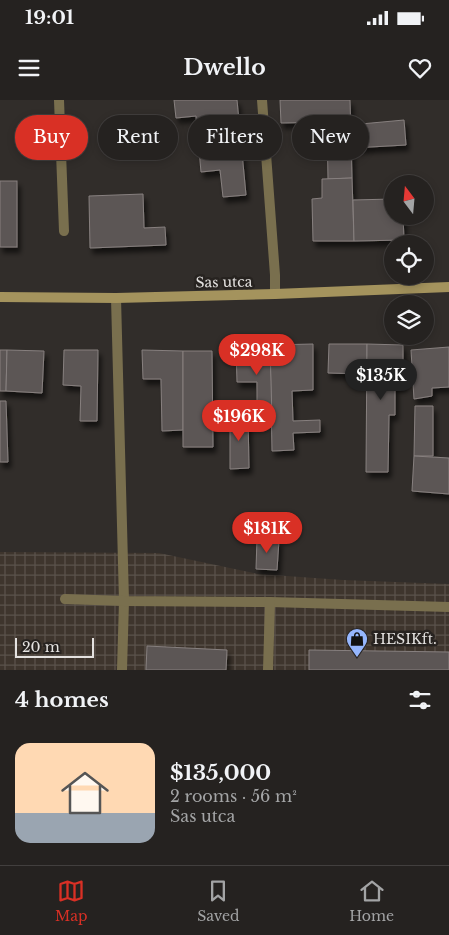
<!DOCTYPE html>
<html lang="en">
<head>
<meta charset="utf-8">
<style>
  body { margin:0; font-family:"Libre Baskerville",serif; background:#2d2a29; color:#f1f3f6; height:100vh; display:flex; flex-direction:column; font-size:19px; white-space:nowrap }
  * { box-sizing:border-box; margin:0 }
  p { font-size:16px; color:#a3a4a5 }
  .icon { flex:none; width:28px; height:28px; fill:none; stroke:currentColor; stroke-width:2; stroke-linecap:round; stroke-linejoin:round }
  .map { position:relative; height:570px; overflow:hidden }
  .panel { display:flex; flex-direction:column; background:#252220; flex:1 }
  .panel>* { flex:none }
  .hud { position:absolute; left:15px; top:15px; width:420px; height:45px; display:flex; gap:10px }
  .needle { width:32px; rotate:344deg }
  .fabs { position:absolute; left:384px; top:75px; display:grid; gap:10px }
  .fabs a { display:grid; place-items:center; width:50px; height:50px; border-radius:50%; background:#252220; box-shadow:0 2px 8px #0003,0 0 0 1px #423f3e; font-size:25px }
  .scale { position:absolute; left:15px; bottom:12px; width:79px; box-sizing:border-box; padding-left:5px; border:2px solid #e4e2e0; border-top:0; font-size:14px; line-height:18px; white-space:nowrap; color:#e4e2e0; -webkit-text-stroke:4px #272320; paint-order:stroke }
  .price { position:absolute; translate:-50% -42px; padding:0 11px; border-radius:18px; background:#d93025; color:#fff; font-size:16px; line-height:32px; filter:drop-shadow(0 1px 2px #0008) }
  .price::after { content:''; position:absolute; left:50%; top:30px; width:15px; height:11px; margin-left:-8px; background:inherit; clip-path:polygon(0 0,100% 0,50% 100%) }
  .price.current { background:#222; color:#fff }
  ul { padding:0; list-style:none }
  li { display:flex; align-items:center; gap:15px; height:125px; padding:0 15px }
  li+li { border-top:1px solid #423f3e }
  li span { display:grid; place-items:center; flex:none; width:140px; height:100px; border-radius:15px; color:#555 }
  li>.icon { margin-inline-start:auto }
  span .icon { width:60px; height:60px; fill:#fffc; stroke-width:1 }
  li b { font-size:21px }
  h2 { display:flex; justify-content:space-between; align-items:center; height:60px; padding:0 15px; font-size:21px }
  .tag { padding:0 18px; border-radius:22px; background:#252220; box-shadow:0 2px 8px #0003,0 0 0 1px #423f3e; font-size:18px; line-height:45px }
  .tag.current { background:#d93025; color:#fff }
  .status { display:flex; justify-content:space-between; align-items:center; height:35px; padding:0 25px; background:#252220; direction:ltr }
  .status svg { height:14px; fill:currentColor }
  header { display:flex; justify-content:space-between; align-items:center; height:65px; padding:0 15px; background:#252220; font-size:22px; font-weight:800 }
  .tabs { display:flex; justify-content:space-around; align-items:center; height:70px; border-top:1px solid #423f3e; background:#252220; font-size:14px; color:#a3a4a5 }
  .tabs a { display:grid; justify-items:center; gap:2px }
  .tabs .current { color:#d93025 }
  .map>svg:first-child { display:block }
  .industrial { fill:url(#industrial-grid) }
  .building { fill:#5c5655; stroke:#87807f; filter:url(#shadow) }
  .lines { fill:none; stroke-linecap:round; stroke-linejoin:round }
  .lane { stroke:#796f4e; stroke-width:10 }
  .street { stroke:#796f4e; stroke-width:10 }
  .secondary { stroke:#a4935d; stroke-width:10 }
  .labels { text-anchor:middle; stroke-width:5; stroke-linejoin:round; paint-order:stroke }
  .street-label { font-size:14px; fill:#e4e2e0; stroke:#272320 }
  .poi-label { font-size:14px; fill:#e4e2e0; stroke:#272320; text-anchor:start }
</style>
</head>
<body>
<div class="status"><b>19:01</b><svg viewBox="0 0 49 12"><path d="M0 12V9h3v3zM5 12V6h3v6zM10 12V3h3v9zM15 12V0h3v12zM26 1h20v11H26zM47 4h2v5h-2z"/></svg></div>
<header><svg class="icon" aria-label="menu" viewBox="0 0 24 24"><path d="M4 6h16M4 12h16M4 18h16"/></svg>Dwello<svg class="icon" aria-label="heart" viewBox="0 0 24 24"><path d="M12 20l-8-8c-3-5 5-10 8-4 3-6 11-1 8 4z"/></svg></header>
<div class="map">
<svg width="449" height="570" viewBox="0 0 449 570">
  <defs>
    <pattern id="industrial-grid" width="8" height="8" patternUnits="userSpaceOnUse" patternTransform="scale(1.25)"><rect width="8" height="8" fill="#3e352d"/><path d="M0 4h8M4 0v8" fill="none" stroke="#5a524b"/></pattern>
    <filter id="shadow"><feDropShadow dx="3" dy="5.5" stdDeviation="2.5" flood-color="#0009"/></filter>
  </defs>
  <rect width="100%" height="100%" fill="#312d2a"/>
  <path class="industrial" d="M 0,452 L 159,453 L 258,474 L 343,480 L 449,484 L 449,570 L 0,570 Z"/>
  <g class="building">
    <path d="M 174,0 L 237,0 L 246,95 L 223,97 L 220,70 L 201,72 L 196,16 L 176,18 Z"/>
    <path d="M 280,0 L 350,0 L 352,78 L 328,79 L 327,22 L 281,23 Z"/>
    <path d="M 404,20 L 406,45 L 352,48 L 350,25 Z"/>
    <path d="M 352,78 L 354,141 L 313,141 L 312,99 L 322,98 L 322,79 Z"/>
    <rect x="0" y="81" width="17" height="66"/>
    <path d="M 143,94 L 144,128 L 165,127 L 166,145 L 90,148 L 89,96 Z"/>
    <path d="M 392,99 L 392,116 L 403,116 L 404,140 L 354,141 L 353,100 Z"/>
    <path d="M 313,244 L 313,290 L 292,291 L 293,321 L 320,320 L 320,332 L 293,333 L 294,350 L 272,351 L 270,245 Z"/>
    <path d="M 329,244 L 367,244 L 367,274 L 328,273 Z"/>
    <path d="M 367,244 L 403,245 L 403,286 L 395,285 L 395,315 L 389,315 L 388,372 L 366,372 Z"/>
    <path d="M 270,245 L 272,320 L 257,320 L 257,282 L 237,282 L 236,247 Z"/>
    <path d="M 449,247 L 449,287 L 432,288 L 432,296 L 414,299 L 411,250 Z"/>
    <path d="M 0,250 L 7,250 L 6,291 L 0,291 Z"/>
    <path d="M 7,250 L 44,251 L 42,293 L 6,291 Z"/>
    <path d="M 64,250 L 98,250 L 97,321 L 80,321 L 81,286 L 63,285 Z"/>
    <path d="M 142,250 L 183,251 L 183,330 L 162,331 L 161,279 L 143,279 Z"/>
    <path d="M 183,251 L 212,251 L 213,347 L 183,347 Z"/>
    <path d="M 0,301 L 6,301 L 8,362 L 0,362 Z"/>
    <path d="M 415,306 L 433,306 L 433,356 L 414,356 Z"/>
    <path d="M 230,316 L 248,316 L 249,368 L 230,369 Z"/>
    <path d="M 414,356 L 449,358 L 449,394 L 412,391 Z"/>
    <path d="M 257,439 L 279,440 L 277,470 L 256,469 Z"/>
    <path d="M 147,546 L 227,550 L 226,570 L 146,570 Z"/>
    <path d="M 309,550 L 449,552 L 449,570 L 309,570 Z"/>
  </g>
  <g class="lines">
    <g class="lane">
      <path d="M 116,198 L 124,501 L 122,570"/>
      <path d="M 65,499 L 124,501 L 270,502 L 449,507"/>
      <path d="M 268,570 L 270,502"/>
    </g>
    <g class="street">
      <path d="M 59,0 L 64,131"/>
      <path d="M 262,0 L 275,175 L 275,194"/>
    </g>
    <path class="secondary" d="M 0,197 L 116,198 L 275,194 L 449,187"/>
  </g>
  <defs>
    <g id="shop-pin" transform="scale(1.125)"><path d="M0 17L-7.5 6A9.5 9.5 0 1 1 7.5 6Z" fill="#95b6fd" stroke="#272320"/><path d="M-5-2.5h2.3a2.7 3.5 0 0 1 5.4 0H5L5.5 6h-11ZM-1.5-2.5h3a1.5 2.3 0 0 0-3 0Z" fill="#111"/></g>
  </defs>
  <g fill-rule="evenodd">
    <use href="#shop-pin" x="357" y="539"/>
  </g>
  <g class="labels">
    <g class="street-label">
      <text transform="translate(224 182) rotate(-1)" y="5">Sas utca</text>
    </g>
    <g class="poi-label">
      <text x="373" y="544">HESIKft.</text>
    </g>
  </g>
</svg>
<div class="fabs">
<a><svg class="needle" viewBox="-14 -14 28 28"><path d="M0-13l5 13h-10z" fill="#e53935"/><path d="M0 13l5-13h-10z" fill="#a3a4a5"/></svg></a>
<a><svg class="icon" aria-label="locate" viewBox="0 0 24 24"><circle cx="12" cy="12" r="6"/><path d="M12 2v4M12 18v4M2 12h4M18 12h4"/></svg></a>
<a><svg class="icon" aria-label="layers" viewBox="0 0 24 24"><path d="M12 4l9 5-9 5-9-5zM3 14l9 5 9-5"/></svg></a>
</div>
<div class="scale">20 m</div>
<b class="price" style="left:257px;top:276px">$298K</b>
<b class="price current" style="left:381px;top:301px">$135K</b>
<b class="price" style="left:239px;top:342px">$196K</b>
<b class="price" style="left:267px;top:454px">$181K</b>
<div class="hud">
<a class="tag current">Buy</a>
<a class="tag">Rent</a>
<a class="tag">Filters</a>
<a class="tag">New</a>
</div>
</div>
<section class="panel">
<h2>4 homes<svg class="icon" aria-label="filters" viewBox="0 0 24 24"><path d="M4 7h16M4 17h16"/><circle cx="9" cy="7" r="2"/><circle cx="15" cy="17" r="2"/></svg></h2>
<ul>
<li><span style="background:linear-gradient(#ffd9b3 70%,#9aa5b1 0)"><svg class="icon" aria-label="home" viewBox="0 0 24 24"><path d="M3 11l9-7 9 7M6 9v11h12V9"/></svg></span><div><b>$135,000</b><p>2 rooms · 56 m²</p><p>Sas utca</p></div></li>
</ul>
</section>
<nav class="tabs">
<a class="current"><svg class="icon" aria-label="map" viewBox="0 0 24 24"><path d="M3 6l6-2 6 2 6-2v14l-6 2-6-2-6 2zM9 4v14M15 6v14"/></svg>Map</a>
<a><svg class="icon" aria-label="saved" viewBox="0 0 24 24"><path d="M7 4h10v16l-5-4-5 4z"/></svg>Saved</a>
<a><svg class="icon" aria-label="home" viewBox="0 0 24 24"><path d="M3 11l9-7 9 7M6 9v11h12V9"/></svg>Home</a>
</nav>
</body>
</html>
